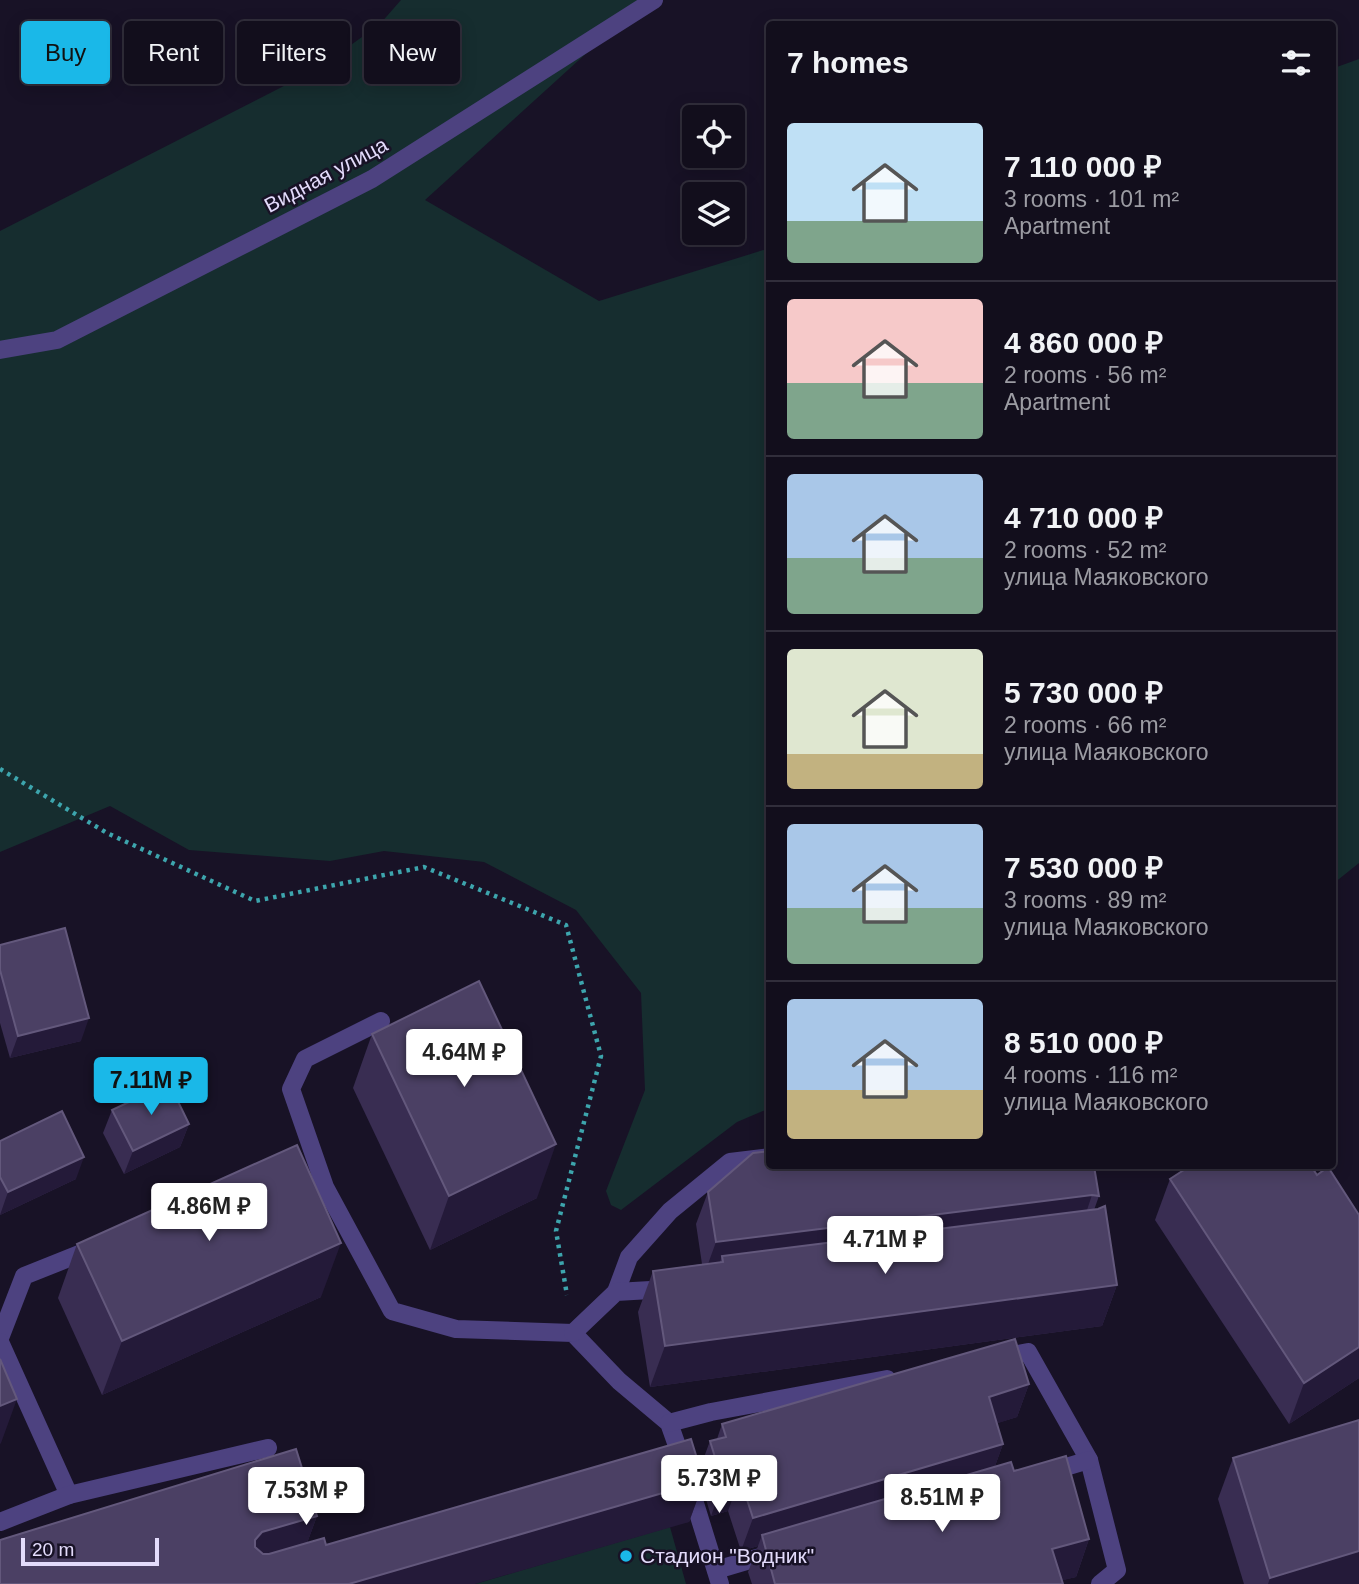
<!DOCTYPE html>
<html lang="en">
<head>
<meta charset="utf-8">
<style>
  body { margin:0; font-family:Arial,sans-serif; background:#1b1725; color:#f1f3f6; height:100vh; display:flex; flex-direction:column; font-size:26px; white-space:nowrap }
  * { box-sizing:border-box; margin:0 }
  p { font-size:23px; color:#9c9ca3 }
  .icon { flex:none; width:38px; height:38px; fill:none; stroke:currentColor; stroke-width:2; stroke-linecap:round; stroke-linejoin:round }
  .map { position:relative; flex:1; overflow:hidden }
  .sheet { position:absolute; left:766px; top:21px; width:570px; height:1148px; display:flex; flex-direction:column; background:#120e1c; border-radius:7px; box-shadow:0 4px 18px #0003,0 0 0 2px #312e3b }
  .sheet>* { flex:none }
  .top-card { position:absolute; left:21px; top:21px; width:640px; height:63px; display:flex; gap:14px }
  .buttons { position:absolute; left:682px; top:105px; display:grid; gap:14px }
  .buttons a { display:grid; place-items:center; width:63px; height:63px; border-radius:7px; background:#120e1c; box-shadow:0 4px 18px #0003,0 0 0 2px #312e3b; font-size:35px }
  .scale { position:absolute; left:21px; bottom:18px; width:138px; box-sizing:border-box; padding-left:7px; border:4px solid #e3dbfb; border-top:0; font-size:19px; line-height:24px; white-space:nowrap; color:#e3dbfb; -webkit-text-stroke:5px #181226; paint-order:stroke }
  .price { position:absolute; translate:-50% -60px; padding:0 16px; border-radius:7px; background:#fff; color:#222; font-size:23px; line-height:46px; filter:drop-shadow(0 2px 4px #0008) }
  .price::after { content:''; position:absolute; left:50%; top:42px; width:21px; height:16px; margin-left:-10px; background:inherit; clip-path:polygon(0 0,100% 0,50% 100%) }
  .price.active { background:#1ab8e8; color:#111 }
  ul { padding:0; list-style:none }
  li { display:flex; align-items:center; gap:21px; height:175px; padding:0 21px }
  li+li { border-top:2px solid #312e3b }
  li span { display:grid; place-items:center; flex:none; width:196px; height:140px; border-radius:7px; color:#555 }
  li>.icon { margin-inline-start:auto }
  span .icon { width:84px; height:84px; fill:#fffc; stroke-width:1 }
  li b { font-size:30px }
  h2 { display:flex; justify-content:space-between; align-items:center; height:84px; padding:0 21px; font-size:30px }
  .tag { padding:0 24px; border-radius:7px; background:#120e1c; box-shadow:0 4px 18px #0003,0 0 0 2px #312e3b; font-size:24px; line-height:63px }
  .tag.active { background:#1ab8e8; color:#111 }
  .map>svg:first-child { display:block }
  .green { fill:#162d2f }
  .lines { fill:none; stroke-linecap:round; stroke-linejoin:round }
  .path { stroke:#3da5ad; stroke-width:4.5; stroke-dasharray:3.5 5; stroke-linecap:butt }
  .service { stroke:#4d4280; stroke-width:18 }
  .minor { stroke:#4d4280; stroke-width:18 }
  .wall { fill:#392d52 }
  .shaded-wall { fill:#241a39 }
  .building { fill:#4b4064; stroke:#63587c; stroke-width:2 }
  .poi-dot { fill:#1ab8e8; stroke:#181226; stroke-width:2.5 }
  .labels { text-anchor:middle; stroke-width:5; stroke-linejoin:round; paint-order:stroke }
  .street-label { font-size:21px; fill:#e3dbfb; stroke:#181226 }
  .poi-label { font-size:21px; fill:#e3dbfb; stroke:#181226; text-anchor:start }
</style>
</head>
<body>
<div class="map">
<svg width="1359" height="1584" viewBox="0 0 1359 1584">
  <rect width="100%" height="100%" fill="#181226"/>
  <g class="green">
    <path d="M 401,0 L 645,0 L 425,200 L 599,301 L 770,248 L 770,1108 L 737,1122 L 621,1210 L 611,1205 L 606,1191 L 645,1090 L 641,993 L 576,910 L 484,862 L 384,851 L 330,861 L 189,850 L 110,806 L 0,852 L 0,231 L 319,68 L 380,24 Z"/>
    <path d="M 1359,59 L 1359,863 L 1334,883 L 1334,68 Z"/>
    <path d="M 670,1527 L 686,1584 L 475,1584 Z"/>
  </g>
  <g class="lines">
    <path class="path" d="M 0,769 L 107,833 L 255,901 L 424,867 L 566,925 L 601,1056 L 556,1231 L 567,1295"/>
    <g class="service">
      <path d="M 381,1021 L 305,1059 L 291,1089 L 325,1187 L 392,1311 L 456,1329 L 573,1333 L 619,1381 L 669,1423 L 681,1457 L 674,1459"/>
      <path d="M 616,1292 L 629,1257 L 670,1211 L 730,1162 L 770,1157"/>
      <path d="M 573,1333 L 616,1292 L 668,1289"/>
      <path d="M 0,1338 L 24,1276 L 94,1248"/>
      <path d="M 0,1342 L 69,1495"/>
      <path d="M 997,1358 L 1028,1352 L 1089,1460 L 1117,1570 L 1100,1584"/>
      <path d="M 669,1423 L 711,1412 L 887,1379"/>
      <path d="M 1046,1473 L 1089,1460"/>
      <path d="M 0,1522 L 69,1495 L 268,1448"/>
      <path d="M 716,1570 L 774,1553"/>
    </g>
    <g class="minor">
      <path d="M 0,350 L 57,340 L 372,179 L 654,0"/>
      <path d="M 689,1484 L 720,1584"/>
    </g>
  </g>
  <g class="wall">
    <path d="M 0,945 L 81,1041 L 10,1058 L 0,1023 Z"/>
    <path d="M 372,1034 L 537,1198 L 430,1250 L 353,1088 Z"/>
    <path d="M 112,1110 L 189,1124 L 180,1147 L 124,1174 L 103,1133 Z"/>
    <path d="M 0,1141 L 76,1179 L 0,1215 Z"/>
    <path d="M 1094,1166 L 1099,1196 L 1094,1210 L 1117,1285 L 1102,1326 L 650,1387 L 638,1312 L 653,1271 L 702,1264 L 696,1224 L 708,1192 Z"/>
    <path d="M 1170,1179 L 1359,1378 L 1289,1424 L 1155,1220 Z"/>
    <path d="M 77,1244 L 321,1297 L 102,1395 L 58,1298 Z"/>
    <path d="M 1029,1384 L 1017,1417 L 997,1423 L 1003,1444 L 995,1466 L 1014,1471 L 1089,1539 L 1076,1577 L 1062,1580 L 1063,1584 L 752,1584 L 748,1572 L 758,1546 L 741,1551 L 728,1511 L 711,1516 L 702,1486 L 689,1522 L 0,1584 L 317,1516 L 307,1543 L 326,1545 L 700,1468 L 710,1441 L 717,1439 L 722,1424 Z"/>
    <path d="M 1233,1458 L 1359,1584 L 1244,1584 L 1218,1499 Z"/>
  </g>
  <g class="shaded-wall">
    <path d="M 89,1018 L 81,1041 L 10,1058 L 18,1036 Z"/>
    <path d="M 189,1124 L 180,1147 L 124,1174 L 133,1151 Z"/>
    <path d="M 556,1144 L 537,1198 L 430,1250 L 449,1196 Z"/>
    <path d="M 84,1157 L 76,1179 L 0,1215 L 8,1192 Z"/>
    <path d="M 1092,1195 L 1081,1228 L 723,1262 L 722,1256 L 716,1273 L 704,1275 L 716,1242 Z"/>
    <path d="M 341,1243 L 321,1297 L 102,1395 L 122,1341 Z"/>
    <path d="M 1117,1285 L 1102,1326 L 650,1387 L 665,1346 Z"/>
    <path d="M 1359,1347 L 1359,1378 L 1289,1424 L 1304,1383 Z"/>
    <path d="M 1029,1384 L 1017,1417 L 977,1430 L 989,1397 Z"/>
    <path d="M 17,1399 L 1,1443 L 0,1444 L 0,1406 Z"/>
    <path d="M 1003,1444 L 991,1477 L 762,1535 L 758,1546 L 741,1551 L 753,1518 Z"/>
    <path d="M 740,1478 L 728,1511 L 711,1516 L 723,1483 Z"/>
    <path d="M 704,1481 L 689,1522 L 475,1584 L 349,1584 Z"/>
    <path d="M 317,1516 L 302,1557 L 247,1573 L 255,1540 L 262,1532 Z"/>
    <path d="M 1089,1539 L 1076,1577 L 1048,1584 L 1052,1549 Z"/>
    <path d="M 1359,1551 L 1359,1584 L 1268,1584 L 1270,1578 Z"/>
  </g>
  <g class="building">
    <path d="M 65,928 L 89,1018 L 18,1036 L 0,970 L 0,945 Z"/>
    <path d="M 479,981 L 556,1144 L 449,1196 L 372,1034 Z"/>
    <path d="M 169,1083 L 189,1124 L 133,1151 L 112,1110 Z"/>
    <path d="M 62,1111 L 84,1157 L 8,1192 L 0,1177 L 0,1141 Z"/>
    <path d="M 297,1145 L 341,1243 L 122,1341 L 77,1244 Z"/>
    <path d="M 770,1151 L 770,1166 L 1094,1166 L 1099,1196 L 1092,1195 L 716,1242 L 708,1192 L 753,1153 Z"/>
    <path d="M 1190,1166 L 1311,1166 L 1317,1175 L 1328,1167 L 1359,1215 L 1359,1347 L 1304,1383 L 1170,1179 Z"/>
    <path d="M 1105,1206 L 1117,1285 L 665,1346 L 653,1271 L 723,1262 L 722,1256 L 1098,1209 Z"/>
    <path d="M 1015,1339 L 1029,1384 L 989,1397 L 1003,1444 L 753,1518 L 740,1478 L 723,1483 L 710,1441 L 726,1437 L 722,1424 Z"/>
    <path d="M 0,1359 L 17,1399 L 0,1406 Z"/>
    <path d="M 1359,1420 L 1359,1551 L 1270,1578 L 1233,1458 Z"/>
    <path d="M 691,1439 L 704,1481 L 349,1584 L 0,1584 L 0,1540 L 296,1449 L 317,1516 L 262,1532 L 255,1540 L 255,1547 L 263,1554 L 269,1554 L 324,1538 L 326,1545 Z"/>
    <path d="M 1066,1456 L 1089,1539 L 1052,1549 L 1063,1584 L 775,1584 L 762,1535 L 1011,1462 L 1014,1471 Z"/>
  </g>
  <circle class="poi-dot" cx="626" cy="1556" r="7"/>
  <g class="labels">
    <g class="street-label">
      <text transform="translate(326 175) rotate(-28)" y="7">Видная улица</text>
    </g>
    <g class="poi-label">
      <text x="640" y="1563">Стадион "Водник"</text>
    </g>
  </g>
</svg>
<div class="buttons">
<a><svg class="icon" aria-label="locate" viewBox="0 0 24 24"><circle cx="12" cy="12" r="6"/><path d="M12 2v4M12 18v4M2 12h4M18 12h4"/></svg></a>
<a><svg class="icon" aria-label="layers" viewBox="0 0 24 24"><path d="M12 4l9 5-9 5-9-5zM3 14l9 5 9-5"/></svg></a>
</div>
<div class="scale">20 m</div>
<b class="price" style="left:464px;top:1089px">4.64M ₽</b>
<b class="price active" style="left:151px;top:1117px">7.11M ₽</b>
<b class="price" style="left:209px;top:1243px">4.86M ₽</b>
<b class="price" style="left:885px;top:1276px">4.71M ₽</b>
<b class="price" style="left:719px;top:1515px">5.73M ₽</b>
<b class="price" style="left:306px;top:1527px">7.53M ₽</b>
<b class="price" style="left:942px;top:1534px">8.51M ₽</b>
<div class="top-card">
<a class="tag active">Buy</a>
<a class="tag">Rent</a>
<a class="tag">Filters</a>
<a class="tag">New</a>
</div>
<section class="sheet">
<h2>7 homes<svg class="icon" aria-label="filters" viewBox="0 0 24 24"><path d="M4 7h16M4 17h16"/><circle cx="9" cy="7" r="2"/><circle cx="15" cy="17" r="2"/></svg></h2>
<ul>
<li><span style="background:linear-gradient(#bfe0f5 70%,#7fa58c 0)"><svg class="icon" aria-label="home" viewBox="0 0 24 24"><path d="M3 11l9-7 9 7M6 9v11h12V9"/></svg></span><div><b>7 110 000 ₽</b><p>3 rooms · 101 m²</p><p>Apartment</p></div></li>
<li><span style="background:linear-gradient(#f6c9c9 60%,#7fa58c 0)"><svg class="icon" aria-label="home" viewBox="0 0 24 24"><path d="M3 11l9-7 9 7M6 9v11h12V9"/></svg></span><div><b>4 860 000 ₽</b><p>2 rooms · 56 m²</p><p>Apartment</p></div></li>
<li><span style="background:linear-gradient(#a9c7e8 60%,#7fa58c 0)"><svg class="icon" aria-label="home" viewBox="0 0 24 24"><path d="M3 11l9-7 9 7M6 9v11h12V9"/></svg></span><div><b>4 710 000 ₽</b><p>2 rooms · 52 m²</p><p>улица Маяковского</p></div></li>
<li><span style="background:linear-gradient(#dfe7d0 75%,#c2b280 0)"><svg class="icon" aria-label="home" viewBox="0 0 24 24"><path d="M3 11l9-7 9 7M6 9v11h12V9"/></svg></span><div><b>5 730 000 ₽</b><p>2 rooms · 66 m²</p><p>улица Маяковского</p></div></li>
<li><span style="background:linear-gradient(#a9c7e8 60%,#7fa58c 0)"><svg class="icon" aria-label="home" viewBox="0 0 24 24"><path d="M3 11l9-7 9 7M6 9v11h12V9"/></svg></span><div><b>7 530 000 ₽</b><p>3 rooms · 89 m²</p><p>улица Маяковского</p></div></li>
<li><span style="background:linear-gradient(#a9c7e8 65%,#c2b280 0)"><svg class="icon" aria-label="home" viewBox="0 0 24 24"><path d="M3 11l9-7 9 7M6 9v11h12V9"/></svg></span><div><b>8 510 000 ₽</b><p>4 rooms · 116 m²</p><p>улица Маяковского</p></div></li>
</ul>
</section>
</div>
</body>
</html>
